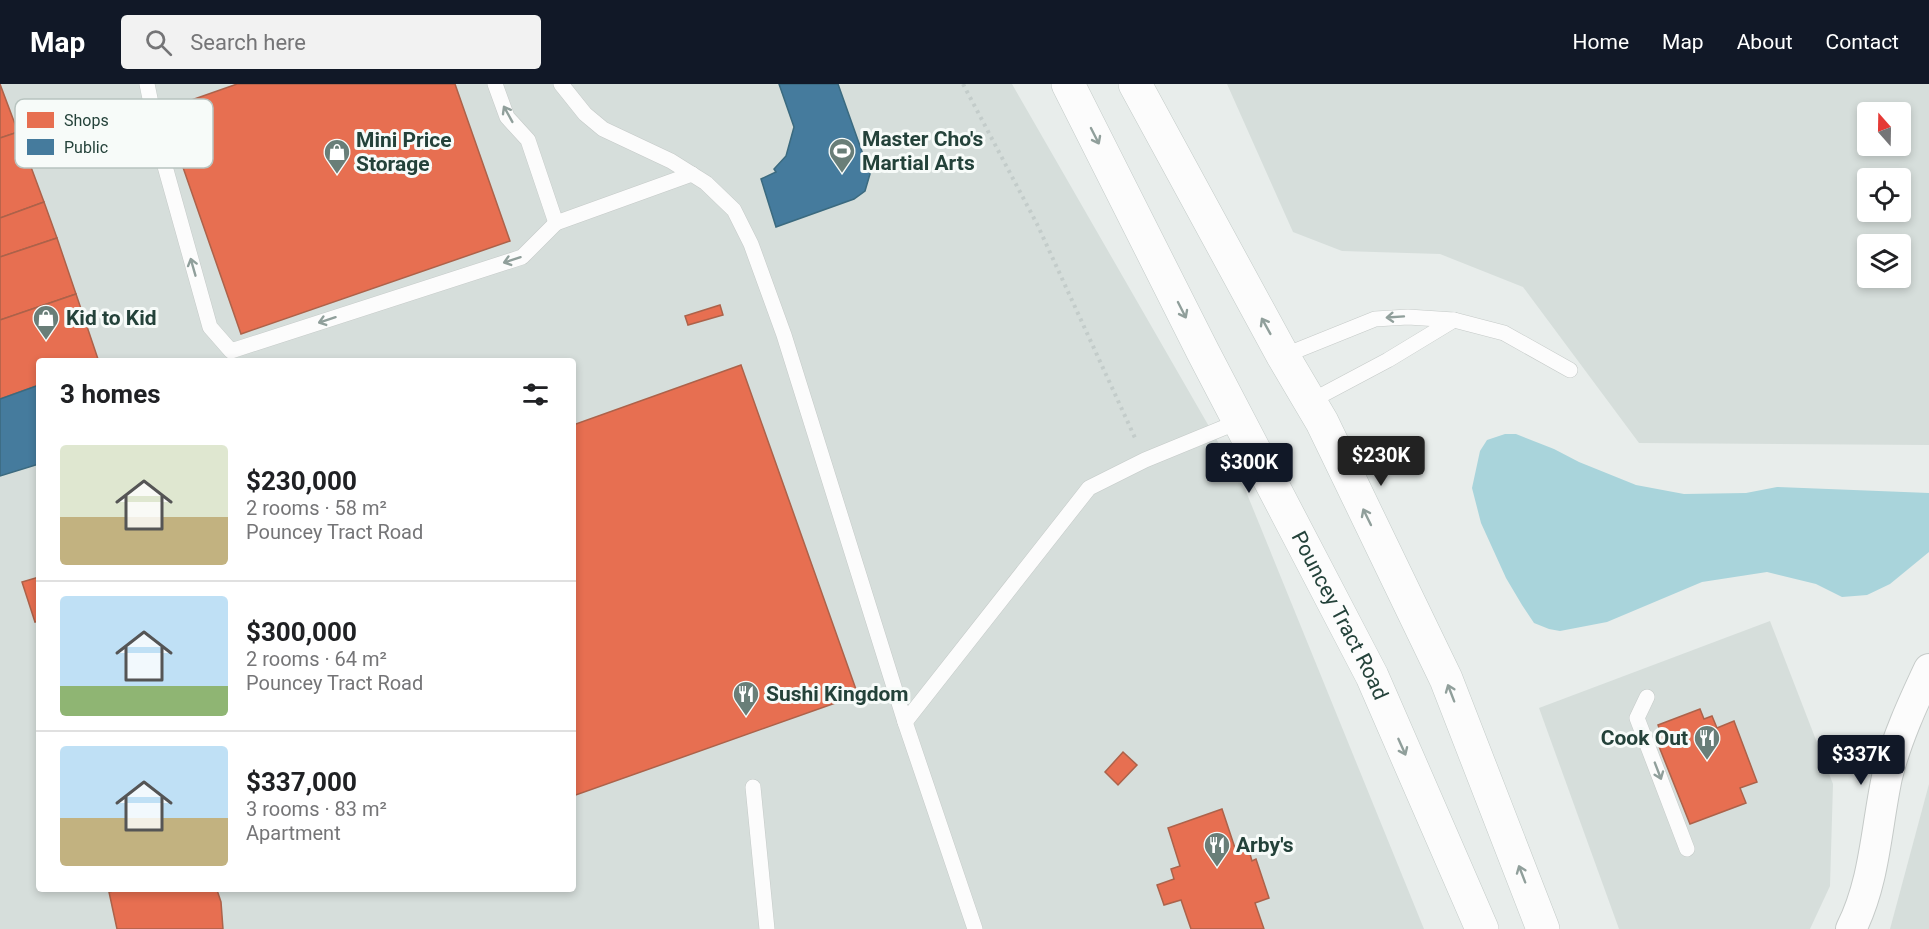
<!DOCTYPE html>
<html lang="en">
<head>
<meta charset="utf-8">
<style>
  body { margin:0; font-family:Roboto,sans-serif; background:#f2f2f2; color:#202124; height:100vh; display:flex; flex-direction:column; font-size:22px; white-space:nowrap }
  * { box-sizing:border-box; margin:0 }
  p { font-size:20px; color:#757577 }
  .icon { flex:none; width:33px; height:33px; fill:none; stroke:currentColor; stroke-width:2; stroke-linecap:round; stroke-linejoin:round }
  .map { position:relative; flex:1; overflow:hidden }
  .details { position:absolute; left:36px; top:274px; width:540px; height:534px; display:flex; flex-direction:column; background:#fff; border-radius:6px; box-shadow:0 3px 9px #0003 }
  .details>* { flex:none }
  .needle { width:39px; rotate:340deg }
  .tools { position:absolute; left:1857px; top:18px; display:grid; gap:12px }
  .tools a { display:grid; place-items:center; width:54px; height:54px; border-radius:6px; background:#fff; box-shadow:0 3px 9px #0003; font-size:30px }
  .price { position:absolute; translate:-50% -51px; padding:0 14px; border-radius:6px; background:#111827; color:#fff; font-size:20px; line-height:39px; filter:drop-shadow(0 2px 3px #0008) }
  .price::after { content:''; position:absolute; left:50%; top:36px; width:18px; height:14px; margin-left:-9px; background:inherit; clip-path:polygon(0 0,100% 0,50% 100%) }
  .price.selected { background:#222; color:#fff }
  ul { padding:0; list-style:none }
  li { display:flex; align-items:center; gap:18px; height:150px; padding:0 24px }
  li+li { border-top:2px solid #e0e0e0 }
  li span { display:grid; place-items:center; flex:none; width:168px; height:120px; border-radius:6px; color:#555 }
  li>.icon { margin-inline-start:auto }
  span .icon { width:72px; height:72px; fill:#fffc; stroke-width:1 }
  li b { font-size:26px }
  h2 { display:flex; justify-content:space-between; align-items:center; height:72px; padding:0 24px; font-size:26px }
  header { display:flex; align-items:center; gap:36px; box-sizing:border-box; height:84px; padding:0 30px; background:#111827; color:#fff }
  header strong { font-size:28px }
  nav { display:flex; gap:33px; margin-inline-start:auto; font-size:21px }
  .search { width:420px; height:54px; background:#f2f2f2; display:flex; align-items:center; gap:15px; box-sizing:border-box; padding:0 21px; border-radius:6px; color:#757577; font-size:22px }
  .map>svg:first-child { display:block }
  .built { fill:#d6dedb; fill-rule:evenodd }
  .water { fill:#a9d4db }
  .shops { fill:#e76f51; stroke:#ac624a; stroke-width:1.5 }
  .public { fill:#457b9d; stroke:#3b6a7f; stroke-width:1.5 }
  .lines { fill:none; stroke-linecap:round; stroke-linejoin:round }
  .service-casing { stroke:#c5cac8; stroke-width:16 }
  .minor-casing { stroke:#c5cac8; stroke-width:32 }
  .secondary-casing { stroke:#c3cbc8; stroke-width:34 }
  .path { stroke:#c3ccca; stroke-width:4; stroke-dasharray:3 4.5; stroke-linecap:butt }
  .service { stroke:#fcfcfc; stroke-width:15 }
  .minor { stroke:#fcfcfc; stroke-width:30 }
  .secondary { stroke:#fcfcfc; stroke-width:33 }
  .oneway { stroke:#909f9b }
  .labels { text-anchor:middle; stroke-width:6; stroke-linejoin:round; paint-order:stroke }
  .poi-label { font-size:21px; font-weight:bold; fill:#24423a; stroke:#f7fbf9; text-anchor:start }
  .street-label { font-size:21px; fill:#24423a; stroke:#f7fbf9 }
  .key { fill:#f7fbf9; stroke:#b8c4c0; stroke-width:1.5 }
  .key-label { font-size:16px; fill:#24423a }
</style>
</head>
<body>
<header>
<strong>Map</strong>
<div class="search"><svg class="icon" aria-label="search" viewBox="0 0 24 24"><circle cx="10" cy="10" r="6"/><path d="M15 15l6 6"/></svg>Search here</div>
<nav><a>Home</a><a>Map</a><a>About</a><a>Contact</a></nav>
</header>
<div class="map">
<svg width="1929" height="845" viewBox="0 0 1929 845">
  <rect width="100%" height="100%" fill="#e8edeb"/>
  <g class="built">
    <path d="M 0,0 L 1012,0 L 1245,405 L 1424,845 L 0,845 ZM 39,278 L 573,278 L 573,806 L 39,806 Z"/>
    <path d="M 1227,0 L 1929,0 L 1929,361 L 1639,359 L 1523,203 L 1440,170 L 1342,167 L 1293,148 ZM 1900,28 L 1900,62 L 1868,62 L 1868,28 ZM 1900,94 L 1900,128 L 1868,128 L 1868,94 ZM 1868,160 L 1900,160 L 1900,194 L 1868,194 Z"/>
    <path d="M 1770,537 L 1833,700 L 1830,802 L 1810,845 L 1619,845 L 1539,624 Z"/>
    <path d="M 1929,700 L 1929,845 L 1890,845 Z"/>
  </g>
  <path class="water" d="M 1505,350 L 1516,350 L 1554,365 L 1579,378 L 1636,401 L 1684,410 L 1746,409 L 1777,403 L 1929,409 L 1929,468 L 1890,500 L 1867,511 L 1842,513 L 1816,500 L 1767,488 L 1702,498 L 1607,538 L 1560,547 L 1549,545 L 1534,539 L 1522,521 L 1506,494 L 1481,439 L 1472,404 L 1480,367 L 1487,356 Z"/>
  <g class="shops">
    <path d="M 0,0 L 18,48 L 0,54 Z"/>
    <path d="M 237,0 L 455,0 L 510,157 L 241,250 L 163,26 Z"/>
    <path d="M 18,48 L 44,118 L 0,134 L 0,54 Z"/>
    <path d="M 44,118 L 57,154 L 0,173 L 0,134 Z"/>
    <path d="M 57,154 L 76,210 L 0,236 L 0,173 Z"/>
    <path d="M 76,210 L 99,278 L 39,278 L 39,301 L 0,315 L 0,236 Z"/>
    <path d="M 720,221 L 723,231 L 688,241 L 685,232 Z"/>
    <path d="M 741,281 L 858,611 L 573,712 L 573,341 Z"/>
    <path d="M 39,493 L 39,537 L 35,538 L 22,498 Z"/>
    <path d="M 1700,625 L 1704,635 L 1712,632 L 1717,644 L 1734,637 L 1757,698 L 1740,704 L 1746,719 L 1690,740 L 1656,655 L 1662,653 L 1658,641 Z"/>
    <path d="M 1123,668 L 1137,681 L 1118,701 L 1105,688 Z"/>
    <path d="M 1222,725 L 1236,767 L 1248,763 L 1252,777 L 1256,775 L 1269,814 L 1255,819 L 1264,845 L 1191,845 L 1181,816 L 1164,821 L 1157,801 L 1174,795 L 1171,785 L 1180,782 L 1168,744 Z"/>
    <path d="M 118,806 L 217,806 L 221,818 L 223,845 L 117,845 L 109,808 Z"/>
  </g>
  <g class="public">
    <path d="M 779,0 L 838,0 L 870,90 L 865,107 L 854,115 L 776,143 L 761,95 L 776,88 L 774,85 L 786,72 L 794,43 Z"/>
    <path d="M 39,301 L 39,380 L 0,392 L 0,315 Z"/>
  </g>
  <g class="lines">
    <g class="service-casing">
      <g id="service">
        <path d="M 147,0 L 161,68 L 210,243 L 231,267 L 522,173 L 556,139"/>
        <path d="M 495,0 L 507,33 L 528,56 L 556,139 L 692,90"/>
        <path d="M 561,0 L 585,30 L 603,45 L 671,77 L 706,99 L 734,126 L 751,160 L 784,251 L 905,638 L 975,845"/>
        <path d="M 1283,272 L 1375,235 L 1408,233 L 1454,236 L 1504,249 L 1570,286"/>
        <path d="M 1309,318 L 1388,276 L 1454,236"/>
        <path d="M 1647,613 L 1637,634 L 1687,765"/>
        <path d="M 905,638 L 1089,404 L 1145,376 L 1240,337"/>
        <path d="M 753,703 L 767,845"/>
      </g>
    </g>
    <g class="minor-casing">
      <path id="minor" d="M 1851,845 C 1875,797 1876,745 1887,693 C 1896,656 1913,619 1929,585"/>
    </g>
    <g class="secondary-casing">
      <g id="secondary">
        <path id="s1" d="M 1068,0 L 1203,268 L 1372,592 L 1482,845"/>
        <path d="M 1135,0 L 1283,272 L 1322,338 L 1446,595 L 1543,845"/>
      </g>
    </g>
    <path class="path" d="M 963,0 L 1037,140 L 1136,356"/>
    <use href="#service" class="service"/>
    <use href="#minor" class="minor"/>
    <use href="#secondary" class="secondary"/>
  </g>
  <defs><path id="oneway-shaft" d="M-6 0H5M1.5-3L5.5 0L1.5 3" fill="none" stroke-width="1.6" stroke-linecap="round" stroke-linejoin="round" transform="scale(1.5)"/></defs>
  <g class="oneway">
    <use href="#oneway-shaft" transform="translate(508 30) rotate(-119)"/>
    <use href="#oneway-shaft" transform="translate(1095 52) rotate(63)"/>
    <use href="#oneway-shaft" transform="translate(512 176) rotate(162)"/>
    <use href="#oneway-shaft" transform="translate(193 183) rotate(-106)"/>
    <use href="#oneway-shaft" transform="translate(1182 226) rotate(63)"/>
    <use href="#oneway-shaft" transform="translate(1395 233) rotate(176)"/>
    <use href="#oneway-shaft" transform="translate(327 236) rotate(162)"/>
    <use href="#oneway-shaft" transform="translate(1266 242) rotate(-119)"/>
    <use href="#oneway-shaft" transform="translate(1367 433) rotate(-116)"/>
    <use href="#oneway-shaft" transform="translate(1451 609) rotate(-111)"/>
    <use href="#oneway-shaft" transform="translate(1402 663) rotate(66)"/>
    <use href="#oneway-shaft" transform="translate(1658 687) rotate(69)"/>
    <use href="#oneway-shaft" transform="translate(1522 790) rotate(-111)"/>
  </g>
  <defs>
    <g id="stadium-pin" transform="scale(1.35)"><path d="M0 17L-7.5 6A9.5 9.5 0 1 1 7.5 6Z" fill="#697e78" stroke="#f7fbf9"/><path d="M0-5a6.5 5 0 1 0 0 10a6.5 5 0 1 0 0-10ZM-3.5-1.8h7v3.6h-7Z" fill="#fff"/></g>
    <g id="shop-pin" transform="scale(1.35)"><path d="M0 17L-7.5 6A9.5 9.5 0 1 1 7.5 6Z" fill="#697e78" stroke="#f7fbf9"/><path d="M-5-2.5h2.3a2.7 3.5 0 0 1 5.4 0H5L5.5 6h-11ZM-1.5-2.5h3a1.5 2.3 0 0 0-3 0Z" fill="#fff"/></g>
    <g id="restaurant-pin" transform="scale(1.35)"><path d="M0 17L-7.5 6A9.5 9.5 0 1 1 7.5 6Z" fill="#697e78" stroke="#f7fbf9"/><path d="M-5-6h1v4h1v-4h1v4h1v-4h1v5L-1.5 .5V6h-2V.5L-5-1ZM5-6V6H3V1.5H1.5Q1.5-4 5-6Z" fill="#fff"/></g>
  </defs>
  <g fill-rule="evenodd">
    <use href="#stadium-pin" x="842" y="67"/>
    <use href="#shop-pin" x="337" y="68"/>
    <use href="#shop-pin" x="46" y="234"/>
    <use href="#restaurant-pin" x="746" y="610"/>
    <use href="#restaurant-pin" x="1707" y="654"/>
    <use href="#restaurant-pin" x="1217" y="761"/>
  </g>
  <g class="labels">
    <g class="poi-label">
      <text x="862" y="62">Master Cho's<tspan x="862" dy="24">Martial Arts</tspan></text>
      <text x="356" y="63">Mini Price<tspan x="356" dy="24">Storage</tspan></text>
      <text x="66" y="241">Kid to Kid</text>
      <text x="766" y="617">Sushi Kingdom</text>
      <text x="1688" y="661" text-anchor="end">Cook Out</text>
      <text x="1236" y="768">Arby's</text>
    </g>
    <g class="street-label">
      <text dy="7" stroke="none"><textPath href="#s1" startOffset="597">Pouncey Tract Road</textPath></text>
    </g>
  </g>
  <rect x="15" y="15" width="198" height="69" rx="9" class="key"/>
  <rect x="27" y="28" width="27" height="16" fill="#e76f51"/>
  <rect x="27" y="55" width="27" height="16" fill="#457b9d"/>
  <g class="key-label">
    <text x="64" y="42">Shops</text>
    <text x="64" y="69">Public</text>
  </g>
</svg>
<div class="tools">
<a><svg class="needle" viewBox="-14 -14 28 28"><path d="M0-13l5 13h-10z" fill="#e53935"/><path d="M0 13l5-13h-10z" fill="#757577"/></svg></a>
<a><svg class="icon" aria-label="locate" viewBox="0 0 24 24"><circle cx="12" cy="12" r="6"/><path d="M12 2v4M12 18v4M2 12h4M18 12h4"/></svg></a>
<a><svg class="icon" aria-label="layers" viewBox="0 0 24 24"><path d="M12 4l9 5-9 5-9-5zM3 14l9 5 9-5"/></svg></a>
</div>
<b class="price selected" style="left:1381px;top:403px">$230K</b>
<b class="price" style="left:1249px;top:410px">$300K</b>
<b class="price" style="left:1861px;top:702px">$337K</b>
<section class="details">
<h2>3 homes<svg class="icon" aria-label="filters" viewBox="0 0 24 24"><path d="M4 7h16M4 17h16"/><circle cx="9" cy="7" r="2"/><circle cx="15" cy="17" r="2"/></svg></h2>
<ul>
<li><span style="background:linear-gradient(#dfe7d0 60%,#c2b280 0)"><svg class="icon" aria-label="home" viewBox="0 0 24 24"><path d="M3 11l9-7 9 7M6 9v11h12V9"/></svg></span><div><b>$230,000</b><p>2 rooms · 58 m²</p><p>Pouncey Tract Road</p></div></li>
<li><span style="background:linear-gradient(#bfe0f5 75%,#8fb573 0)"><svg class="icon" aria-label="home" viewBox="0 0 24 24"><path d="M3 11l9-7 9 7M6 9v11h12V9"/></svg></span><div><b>$300,000</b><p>2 rooms · 64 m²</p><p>Pouncey Tract Road</p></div></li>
<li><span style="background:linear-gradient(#bfe0f5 60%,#c2b280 0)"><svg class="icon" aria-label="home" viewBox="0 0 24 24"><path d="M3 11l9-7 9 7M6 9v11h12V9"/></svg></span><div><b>$337,000</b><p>3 rooms · 83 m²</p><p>Apartment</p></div></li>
</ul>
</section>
</div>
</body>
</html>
